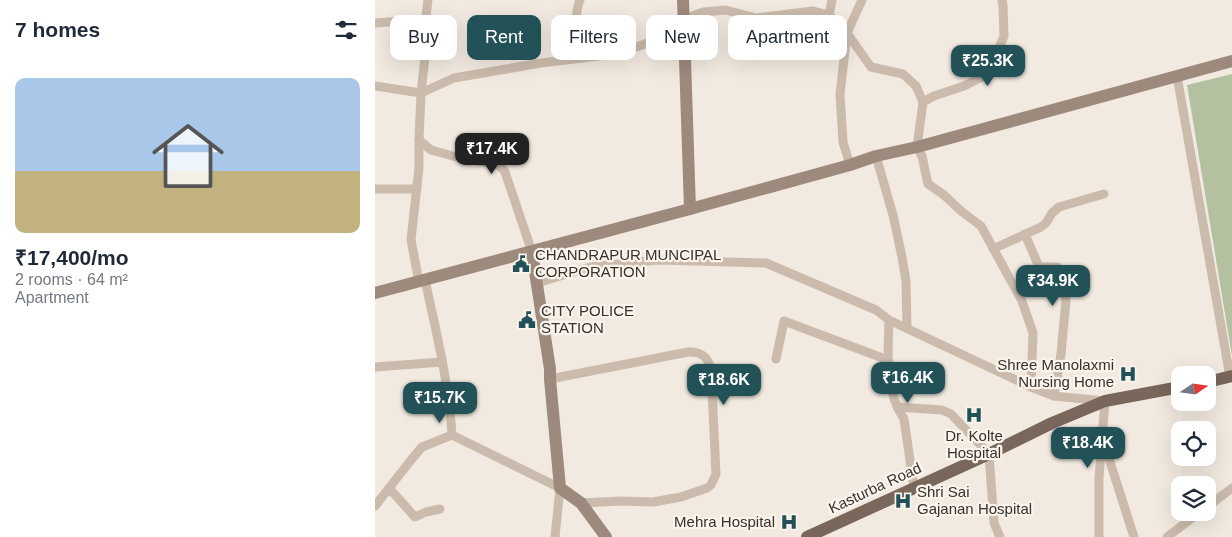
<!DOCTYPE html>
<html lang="en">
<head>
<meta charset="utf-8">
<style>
  body { margin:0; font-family:Arial,sans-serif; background:#f6f6f7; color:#1f2937; height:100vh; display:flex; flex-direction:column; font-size:19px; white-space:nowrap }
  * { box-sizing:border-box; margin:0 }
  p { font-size:16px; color:#747a83 }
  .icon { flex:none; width:28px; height:28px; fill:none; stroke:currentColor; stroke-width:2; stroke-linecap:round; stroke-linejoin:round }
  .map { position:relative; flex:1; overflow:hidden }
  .side { display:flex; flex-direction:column; background:#fff; width:375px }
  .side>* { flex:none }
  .banner { position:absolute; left:15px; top:15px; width:475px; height:45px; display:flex; gap:10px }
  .needle { width:32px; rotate:77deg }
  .buttons { position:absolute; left:796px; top:366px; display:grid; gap:10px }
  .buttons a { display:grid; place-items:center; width:45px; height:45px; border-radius:10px; background:#fff; box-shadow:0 5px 20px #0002; font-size:25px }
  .price { position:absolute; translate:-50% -42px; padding:0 11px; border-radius:10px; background:#225258; color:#fff; font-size:16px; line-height:32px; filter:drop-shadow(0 1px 2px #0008) }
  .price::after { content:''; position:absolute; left:50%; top:30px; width:15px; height:11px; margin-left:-8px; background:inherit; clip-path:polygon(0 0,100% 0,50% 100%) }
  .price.active { background:#222; color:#fff }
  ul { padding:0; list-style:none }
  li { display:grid; align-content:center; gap:10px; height:265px; padding:0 15px }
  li+li { border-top:1px solid #e0e1e3 }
  li span { display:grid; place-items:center; height:155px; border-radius:10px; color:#555 }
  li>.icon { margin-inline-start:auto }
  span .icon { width:90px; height:90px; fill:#fffc; stroke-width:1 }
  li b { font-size:21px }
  h2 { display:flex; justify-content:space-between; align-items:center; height:60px; padding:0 15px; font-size:21px }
  .pill { padding:0 18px; border-radius:10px; background:#fff; box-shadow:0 5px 20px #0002; font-size:18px; line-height:45px }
  .pill.active { background:#225258; color:#fff }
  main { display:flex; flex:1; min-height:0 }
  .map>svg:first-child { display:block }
  .green { fill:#b4c1a0 }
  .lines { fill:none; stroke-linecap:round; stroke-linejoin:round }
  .street { stroke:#cabbac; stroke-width:9 }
  .secondary { stroke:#9e8a7d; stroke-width:12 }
  .primary { stroke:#79675c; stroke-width:12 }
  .labels { text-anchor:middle; stroke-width:4.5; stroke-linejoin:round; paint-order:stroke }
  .poi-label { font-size:15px; fill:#38302b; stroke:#faf4ec; text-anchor:start }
  .street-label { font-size:15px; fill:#38302b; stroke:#faf4ec }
</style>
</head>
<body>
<main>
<section class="side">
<h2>7 homes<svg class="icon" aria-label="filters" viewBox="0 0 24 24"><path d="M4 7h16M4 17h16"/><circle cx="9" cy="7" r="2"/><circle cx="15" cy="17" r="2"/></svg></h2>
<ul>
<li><span style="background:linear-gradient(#a9c7e8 60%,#c2b280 0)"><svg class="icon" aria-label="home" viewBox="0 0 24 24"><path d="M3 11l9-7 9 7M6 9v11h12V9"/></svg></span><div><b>₹17,400/mo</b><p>2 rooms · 64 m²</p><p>Apartment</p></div></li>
</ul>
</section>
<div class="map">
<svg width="857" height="537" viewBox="0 0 857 537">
  <rect width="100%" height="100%" fill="#f2eae0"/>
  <path class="green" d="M 857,74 L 857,356 L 812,85 Z"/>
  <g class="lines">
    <g class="street">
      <path d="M 205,0 C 197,18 205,40 208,58"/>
      <path d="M 627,0 L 628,5 L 629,36 L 613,74 L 589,86 L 559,96 L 548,102 L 542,147 L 547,156 L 553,184 L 569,195 L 586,211 L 606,226 L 647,301 L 658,333 L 656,387"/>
      <path d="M 454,15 L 457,0"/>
      <path d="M 308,20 L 328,12 L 351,10 L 381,18 L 438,11 L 454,15 L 472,33 L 496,67 L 528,74 L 541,86 L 548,102"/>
      <path d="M 0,23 L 26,21 L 50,24"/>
      <path d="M 802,76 L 855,377"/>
      <path d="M 0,86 L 46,93 L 79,78 L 166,63 L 224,56 L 253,50 L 309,30"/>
      <path d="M 44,140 L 56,150 L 89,159 L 118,163 L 125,166 L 130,172 L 157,252"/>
      <path d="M 501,156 L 518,215 L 527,257 L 531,281 L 532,328"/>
      <path d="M 475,165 L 468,142 L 465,94 L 472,33 L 487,0"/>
      <path d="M 0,189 L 42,189"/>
      <path d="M 650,234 L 664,267 L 682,267 L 691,300 L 686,354 L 679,396"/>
      <path d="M 618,249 L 666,227 L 671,223 L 677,213 L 684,207 L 729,194"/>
      <path d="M 50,280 C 61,331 74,383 77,435 L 185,488 L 180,537"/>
      <path d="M 44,282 L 36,240 L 44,168 L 44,140 L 46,93 L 51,48 L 50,24 L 53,0"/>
      <path d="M 162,283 L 215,267 L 282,260 L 391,263 L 501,310 L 514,320 L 656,387 L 679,396 L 730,401 L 724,478 L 724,537"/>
      <path d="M 514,320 C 513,355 509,389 529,419 L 539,488"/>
      <path d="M 401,359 L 409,321 L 513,360"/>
      <path d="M 0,367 L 67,362"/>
      <path d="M 175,379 L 313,352 C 325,351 332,356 336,368 L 341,474 L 336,485 L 332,488 L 306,497 L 278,502 L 246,501 L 206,503"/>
      <path d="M 522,407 L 567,410 L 576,414 L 614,454 L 619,523 L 625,537"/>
      <path d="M 729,443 L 759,537"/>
      <path d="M 14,488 L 40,517 L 51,512 L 65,509"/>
      <path d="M 0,506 L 36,460 L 47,447 L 77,435"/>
      <path d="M 832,507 L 857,488"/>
      <path d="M 792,537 L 825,512"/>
    </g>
    <g class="secondary">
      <path d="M 308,0 L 315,209"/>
      <path d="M 157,252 L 175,369 L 175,379 L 185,488 L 206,503 L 231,537"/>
      <path d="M 0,293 L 315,209 L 475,165 L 501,156 L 542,147 L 857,61"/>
    </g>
    <g class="primary">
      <path d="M 832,382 L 857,376"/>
      <path d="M 432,537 L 614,454 L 677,423 L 730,401 L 805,387"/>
    </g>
  </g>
  <defs>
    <g id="civic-bare" transform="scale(1.35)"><path d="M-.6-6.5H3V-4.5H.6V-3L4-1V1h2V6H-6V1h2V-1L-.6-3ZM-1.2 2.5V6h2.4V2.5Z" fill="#225258" stroke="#faf4ec" stroke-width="2.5" paint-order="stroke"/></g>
    <g id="hospital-bare" transform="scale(1.35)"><path d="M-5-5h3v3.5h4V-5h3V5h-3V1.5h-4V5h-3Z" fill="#225258" stroke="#faf4ec" stroke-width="2.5" paint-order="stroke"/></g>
  </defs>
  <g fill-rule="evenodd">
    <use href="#civic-bare" x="146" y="264"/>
    <use href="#civic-bare" x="152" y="320"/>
    <use href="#hospital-bare" x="753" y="374"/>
    <use href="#hospital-bare" x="599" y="415"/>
    <use href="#hospital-bare" x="528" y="501"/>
    <use href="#hospital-bare" x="414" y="522"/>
  </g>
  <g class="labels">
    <g class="poi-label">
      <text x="160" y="260">CHANDRAPUR MUNCIPAL<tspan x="160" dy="17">CORPORATION</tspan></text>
      <text x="166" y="316">CITY POLICE<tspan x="166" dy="17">STATION</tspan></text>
      <text x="739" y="370" text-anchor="end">Shree Manolaxmi<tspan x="739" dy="17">Nursing Home</tspan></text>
      <text x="599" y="441" text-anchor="middle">Dr. Kolte<tspan x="599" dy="17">Hospital</tspan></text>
      <text x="542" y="497">Shri Sai<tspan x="542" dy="17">Gajanan Hospital</tspan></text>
      <text x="400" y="527" text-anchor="end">Mehra Hospital</text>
    </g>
    <g class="street-label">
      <text transform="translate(500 488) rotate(-25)" y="5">Kasturba Road</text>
    </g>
  </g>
</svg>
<div class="buttons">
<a><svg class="needle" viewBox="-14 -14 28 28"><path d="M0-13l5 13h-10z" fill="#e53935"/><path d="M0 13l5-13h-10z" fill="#747a83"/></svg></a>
<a><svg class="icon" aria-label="locate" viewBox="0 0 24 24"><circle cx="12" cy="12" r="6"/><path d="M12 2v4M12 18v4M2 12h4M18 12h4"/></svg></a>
<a><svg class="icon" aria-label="layers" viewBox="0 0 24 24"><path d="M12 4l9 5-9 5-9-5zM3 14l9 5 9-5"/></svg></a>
</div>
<b class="price" style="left:613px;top:87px">₹25.3K</b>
<b class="price active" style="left:117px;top:175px">₹17.4K</b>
<b class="price" style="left:678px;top:307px">₹34.9K</b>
<b class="price" style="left:533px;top:404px">₹16.4K</b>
<b class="price" style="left:349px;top:406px">₹18.6K</b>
<b class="price" style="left:65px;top:424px">₹15.7K</b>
<b class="price" style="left:713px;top:469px">₹18.4K</b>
<div class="banner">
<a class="pill">Buy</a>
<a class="pill active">Rent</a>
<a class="pill">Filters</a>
<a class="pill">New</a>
<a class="pill">Apartment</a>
</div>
</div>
</main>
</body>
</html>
